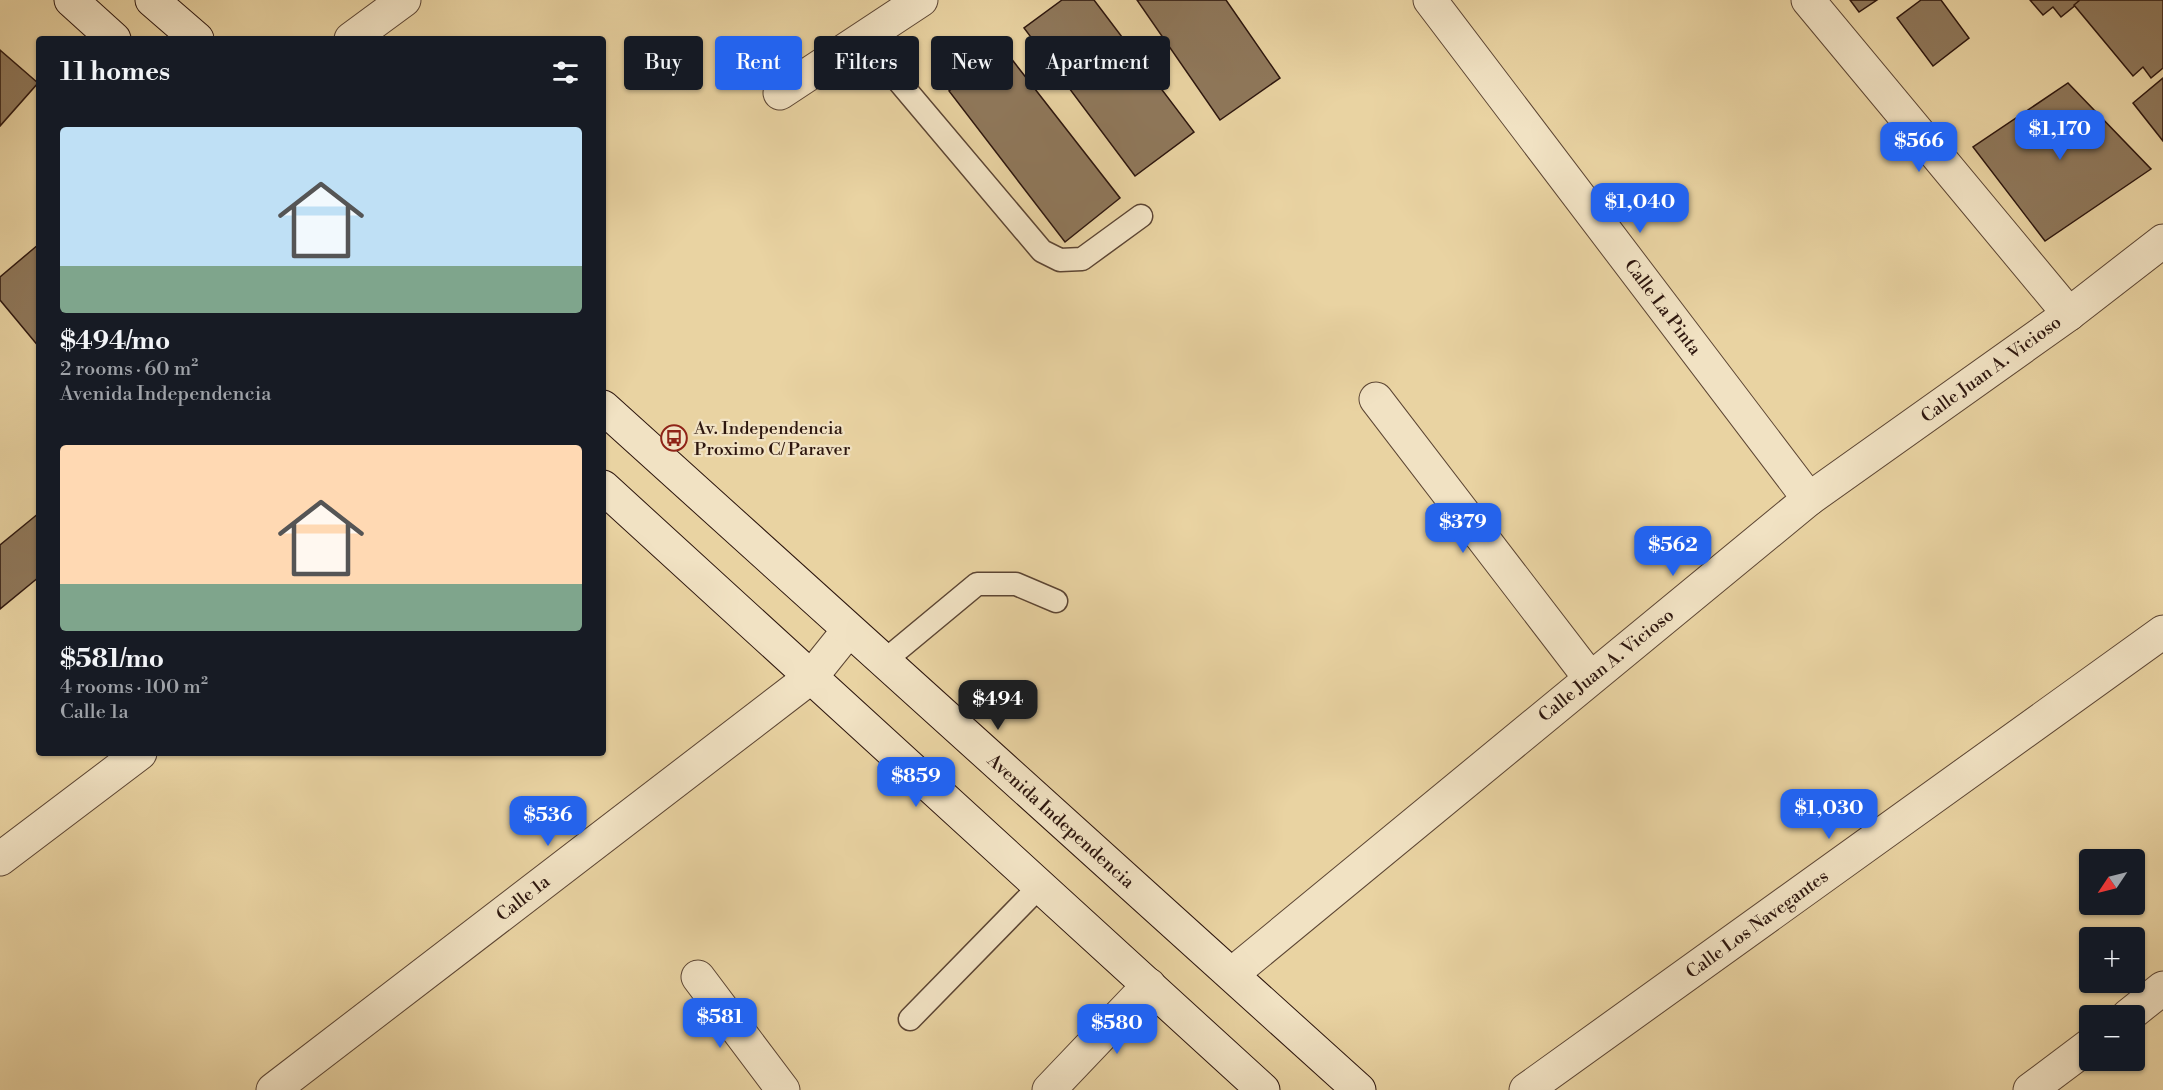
<!DOCTYPE html>
<html lang="en">
<head>
<meta charset="utf-8">
<style>
  body { margin:0; font-family:"Libre Bodoni",serif; background:#20242c; color:#f1f3f6; height:100vh; display:flex; flex-direction:column; font-size:22px; white-space:nowrap }
  * { box-sizing:border-box; margin:0 }
  p { font-size:20px; color:#9ea1a6 }
  .icon { flex:none; width:33px; height:33px; fill:none; stroke:currentColor; stroke-width:2; stroke-linecap:round; stroke-linejoin:round }
  .map { position:relative; flex:1; overflow:hidden }
  .panel { position:absolute; left:36px; top:36px; width:570px; height:720px; display:flex; flex-direction:column; background:#171b24; border-radius:6px; box-shadow:0 2px 4px #0004 }
  .panel>* { flex:none }
  .banner { position:absolute; left:624px; top:36px; width:570px; height:54px; display:flex; gap:12px }
  .needle { width:39px; rotate:235deg }
  .tools { position:absolute; left:2079px; top:849px; display:grid; gap:12px }
  .tools a { display:grid; place-items:center; width:66px; height:66px; border-radius:6px; background:#171b24; box-shadow:0 2px 4px #0004; font-size:30px }
  .price { position:absolute; translate:-50% -51px; padding:0 14px; border-radius:12px; background:#2563eb; color:#fff; font-size:20px; line-height:39px; filter:drop-shadow(0 2px 3px #0008) }
  .price::after { content:''; position:absolute; left:50%; top:36px; width:18px; height:14px; margin-left:-9px; background:inherit; clip-path:polygon(0 0,100% 0,50% 100%) }
  .price.selected { background:#222; color:#fff }
  ul { padding:0; list-style:none }
  li { display:grid; align-content:center; gap:12px; height:318px; padding:0 24px }
  li span { display:grid; place-items:center; height:186px; border-radius:6px; color:#555 }
  li>.icon { margin-inline-start:auto }
  span .icon { width:108px; height:108px; fill:#fffc; stroke-width:1 }
  li b { font-size:26px }
  h2 { display:flex; justify-content:space-between; align-items:center; height:72px; padding:0 24px; font-size:26px }
  .pill { padding:0 21px; border-radius:6px; background:#171b24; box-shadow:0 2px 4px #0004; font-size:21px; line-height:54px }
  .pill.selected { background:#2563eb; color:#fff }
  .map>svg:first-child { display:block }
  .building { fill:#8f785b; stroke:#2d160e; stroke-width:1.5 }
  .lines { fill:none; stroke-linecap:round; stroke-linejoin:round }
  .service-casing { stroke:#5c4533; stroke-width:25 }
  .minor-casing { stroke:#5c4533; stroke-width:35 }
  .secondary-casing { stroke:#2d160e; stroke-width:35 }
  .service { stroke:#f1e2c3; stroke-width:22 }
  .minor { stroke:#f1e2c3; stroke-width:33 }
  .secondary { stroke:#f1e2c3; stroke-width:33 }
  .labels { text-anchor:middle; stroke-width:4.5; stroke-linejoin:round; paint-order:stroke }
  .street-label { font-size:18px; fill:#2d160e; stroke:#f1e2c3 }
  .poi-label { font-size:18px; fill:#2d160e; stroke:#f1e2c3; text-anchor:start }
</style>
</head>
<body>
<div class="map">
<svg width="2163" height="1090" viewBox="0 0 2163 1090">
  <rect width="100%" height="100%" fill="#e9d3a2"/>
  <filter id="stains"><feTurbulence type="fractalNoise" baseFrequency=".00333" numOctaves="4"/><feColorMatrix values="0 0 0 0 .2 0 0 0 0 .09 0 0 0 0 .02 0 0 0 .5 -.17"/></filter>
  <radialGradient id="worn" r=".72"><stop offset=".6" stop-color="#630" stop-opacity="0"/><stop offset="1" stop-color="#630" stop-opacity=".3"/></radialGradient>
  <g class="building">
    <path d="M 1062,0 L 1094,0 L 1194,132 L 1135,176 L 1024,28 Z"/>
    <path d="M 1137,0 L 1226,0 L 1280,78 L 1220,120 Z"/>
    <path d="M 1850,0 L 1877,0 L 1859,12 Z"/>
    <path d="M 1921,0 L 1941,0 L 1969,38 L 1933,66 L 1897,18 Z"/>
    <path d="M 2030,0 L 2082,0 L 2061,17 L 2053,7 L 2043,15 Z"/>
    <path d="M 2080,0 L 2163,0 L 2163,68 L 2151,78 L 2143,67 L 2133,76 L 2074,5 Z"/>
    <path d="M 1003,48 L 1120,198 L 1065,242 L 949,91 Z"/>
    <path d="M 0,50 L 38,83 L 0,126 Z"/>
    <path d="M 2163,78 L 2163,141 L 2133,103 Z"/>
    <path d="M 2068,83 L 2151,169 L 2045,241 L 1973,147 Z"/>
    <path d="M 39,244 L 39,347 L 0,300 L 0,277 Z"/>
    <path d="M 39,513 L 39,577 L 0,609 L 0,545 Z"/>
  </g>
  <g class="lines">
    <g class="service-casing">
      <g id="service">
        <path d="M 863,39 L 1042,251 L 1060,260 L 1082,259 L 1141,216"/>
        <path d="M 883,662 L 977,584 L 1016,584 L 1056,601"/>
        <path d="M 910,1019 L 1040,886"/>
      </g>
    </g>
    <g class="minor-casing">
      <g id="minor">
        <path d="M 1430,0 L 1809,499"/>
        <path d="M 1808,0 L 2069,314"/>
        <path d="M 351,39 L 404,0"/>
        <path d="M 780,93 L 921,0"/>
        <path d="M 1376,399 L 1590,678"/>
        <path d="M 0,859 L 140,753"/>
        <path d="M 1232,974 L 1809,499 L 2069,314 L 2163,241"/>
        <path d="M 698,977 L 783,1090"/>
        <path d="M 2128,1016 L 2163,988"/>
        <path d="M 273,1090 L 811,677 L 848,631"/>
        <path d="M 1049,1090 L 1149,985"/>
        <path d="M 1526,1090 L 2163,632"/>
        <path d="M 2030,1090 L 2090,1045"/>
      </g>
    </g>
    <g class="secondary-casing">
      <g id="secondary">
        <path d="M 71,0 L 114,39"/>
        <path d="M 152,0 L 197,39"/>
        <path d="M 603,407 L 1359,1090"/>
        <path d="M 603,487 L 1263,1090"/>
      </g>
    </g>
    <use href="#service" class="service"/>
    <use href="#minor" class="minor"/>
    <use href="#secondary" class="secondary"/>
  </g>
  <defs>
    <g id="bus-ring" transform="scale(1.35)"><circle r="9.5" fill="#f1e2c3" stroke="#8f2418" stroke-width="1.5"/><path d="M-5-6H5V4H4V6H2V4H-2V6H-4V4H-5ZM-3.5-4V0h7V-4ZM-3.5 1.2v1.5H-2V1.2ZM2 1.2v1.5H3.5V1.2Z" fill="#8f2418"/></g>
  </defs>
  <g fill-rule="evenodd">
    <use href="#bus-ring" x="674" y="438"/>
  </g>
  <g class="labels">
    <g class="street-label">
      <text transform="translate(1663 307) rotate(53)" y="6">Calle La Pinta</text>
      <text transform="translate(1991 369) rotate(-36)" y="6">Calle Juan A. Vicioso</text>
      <text transform="translate(1606 665) rotate(-39)" y="6">Calle Juan A. Vicioso</text>
      <text transform="translate(1061 821) rotate(42)" y="6">Avenida Independencia</text>
      <text transform="translate(523 898) rotate(-38)" y="6">Calle 1a</text>
      <text transform="translate(1757 924) rotate(-36)" y="6">Calle Los Navegantes</text>
    </g>
    <g class="poi-label">
      <text x="694" y="434">Av. Independencia<tspan x="694" dy="21">Proximo C/ Paraver</tspan></text>
    </g>
  </g>
  <rect width="100%" height="100%" filter="url(#stains)"/>
  <rect width="100%" height="100%" fill="url(#worn)"/>
</svg>
<div class="tools">
<a><svg class="needle" viewBox="-14 -14 28 28"><path d="M0-13l5 13h-10z" fill="#e53935"/><path d="M0 13l5-13h-10z" fill="#9ea1a6"/></svg></a>
<a>+</a>
<a>−</a>
</div>
<b class="price" style="left:2060px;top:161px">$1,170</b>
<b class="price" style="left:1919px;top:173px">$566</b>
<b class="price" style="left:1640px;top:234px">$1,040</b>
<b class="price" style="left:1463px;top:554px">$379</b>
<b class="price" style="left:1673px;top:577px">$562</b>
<b class="price selected" style="left:998px;top:731px">$494</b>
<b class="price" style="left:916px;top:808px">$859</b>
<b class="price" style="left:1829px;top:840px">$1,030</b>
<b class="price" style="left:548px;top:847px">$536</b>
<b class="price" style="left:720px;top:1049px">$581</b>
<b class="price" style="left:1117px;top:1055px">$580</b>
<div class="banner">
<a class="pill">Buy</a>
<a class="pill selected">Rent</a>
<a class="pill">Filters</a>
<a class="pill">New</a>
<a class="pill">Apartment</a>
</div>
<section class="panel">
<h2>11 homes<svg class="icon" aria-label="filters" viewBox="0 0 24 24"><path d="M4 7h16M4 17h16"/><circle cx="9" cy="7" r="2"/><circle cx="15" cy="17" r="2"/></svg></h2>
<ul>
<li><span style="background:linear-gradient(#bfe0f5 75%,#7fa58c 0)"><svg class="icon" aria-label="home" viewBox="0 0 24 24"><path d="M3 11l9-7 9 7M6 9v11h12V9"/></svg></span><div><b>$494/mo</b><p>2 rooms · 60 m²</p><p>Avenida Independencia</p></div></li>
<li><span style="background:linear-gradient(#ffd9b3 75%,#7fa58c 0)"><svg class="icon" aria-label="home" viewBox="0 0 24 24"><path d="M3 11l9-7 9 7M6 9v11h12V9"/></svg></span><div><b>$581/mo</b><p>4 rooms · 100 m²</p><p>Calle 1a</p></div></li>
</ul>
</section>
</div>
</body>
</html>
